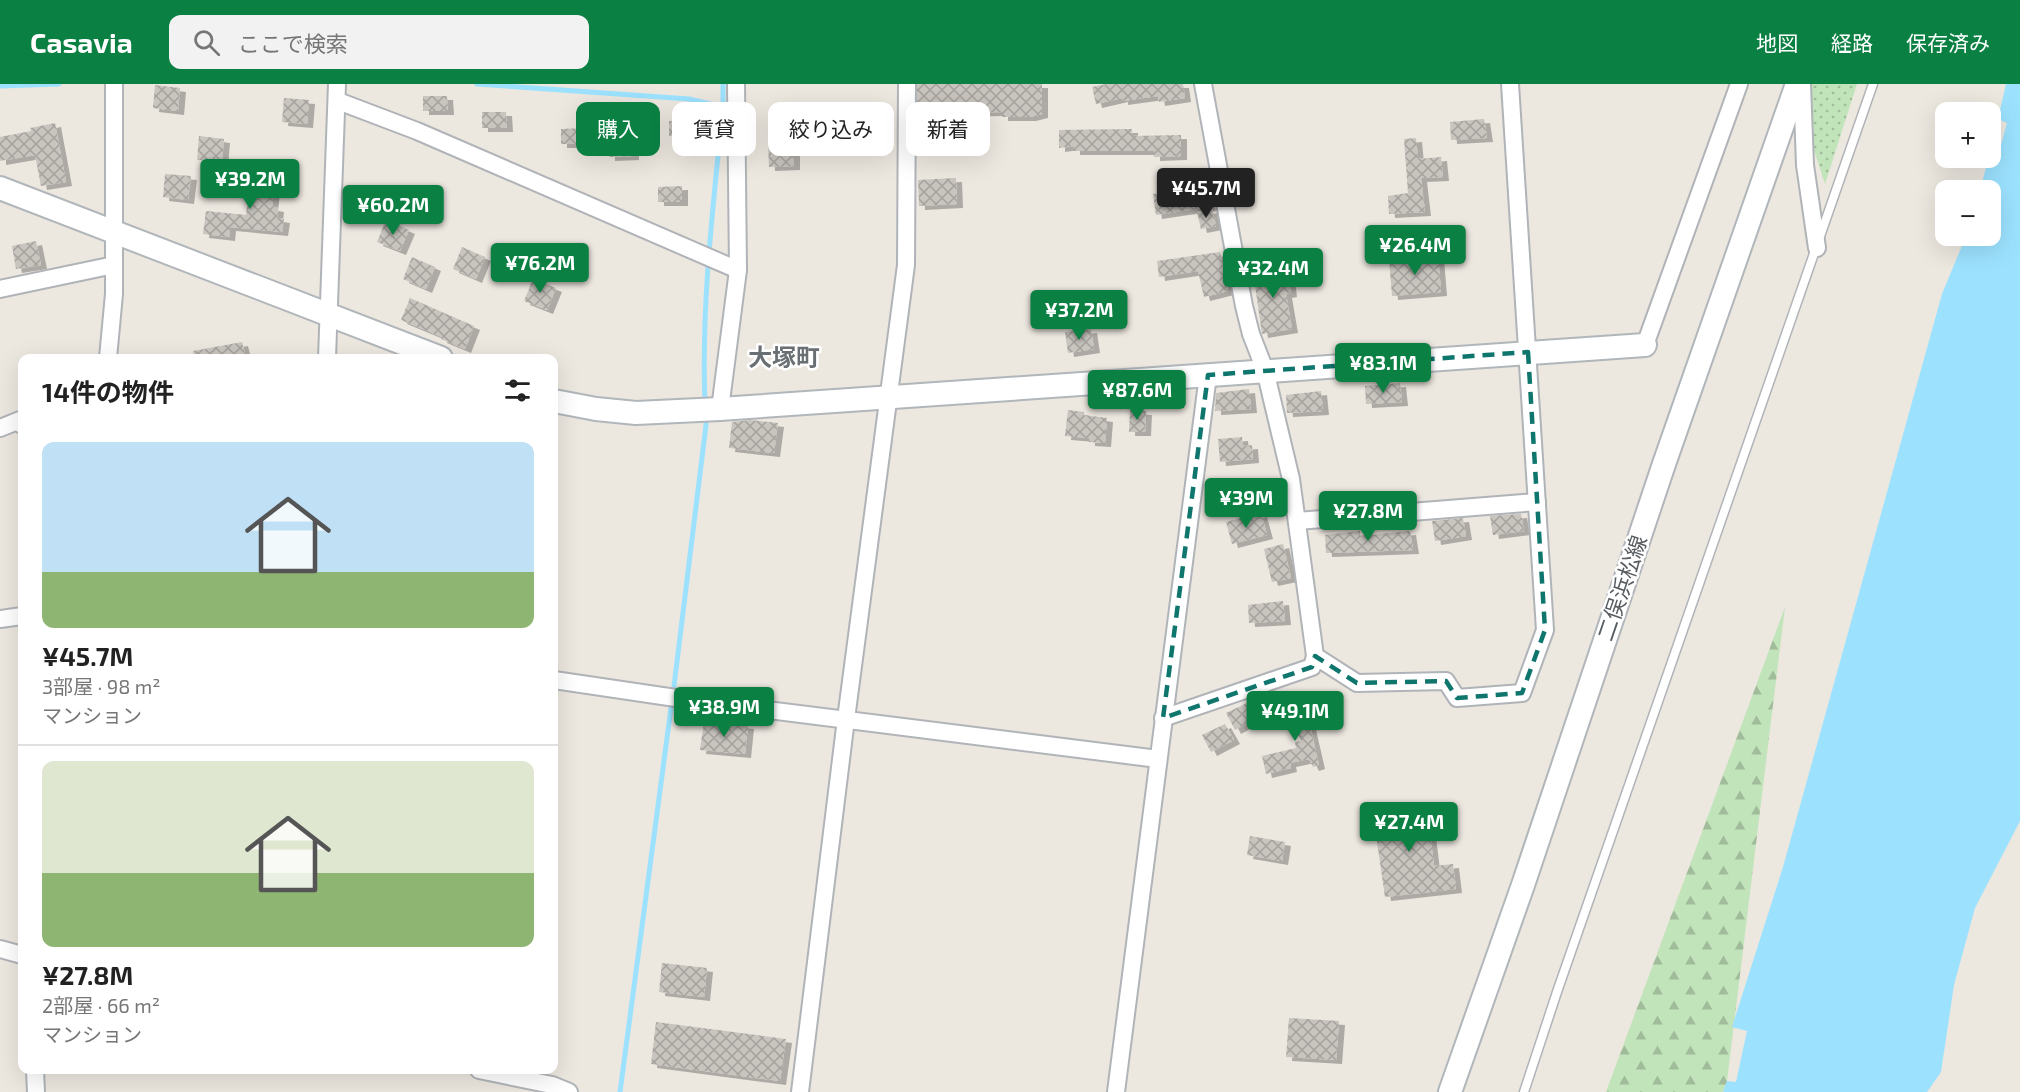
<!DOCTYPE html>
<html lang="ja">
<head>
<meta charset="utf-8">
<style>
  body { margin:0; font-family:"Exo 2","Noto Sans JP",sans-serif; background:#f2f2f2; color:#222; height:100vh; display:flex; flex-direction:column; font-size:22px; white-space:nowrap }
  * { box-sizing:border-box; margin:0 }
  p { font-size:20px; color:#767676 }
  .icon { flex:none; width:33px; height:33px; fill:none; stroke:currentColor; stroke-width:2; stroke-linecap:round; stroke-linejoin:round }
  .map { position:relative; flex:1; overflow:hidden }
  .panel { position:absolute; left:18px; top:270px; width:540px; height:720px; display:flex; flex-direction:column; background:#fff; border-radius:12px; box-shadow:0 6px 24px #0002 }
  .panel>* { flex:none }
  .top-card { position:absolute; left:576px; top:18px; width:570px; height:54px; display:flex; gap:12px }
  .fabs { position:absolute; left:1935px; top:18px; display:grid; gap:12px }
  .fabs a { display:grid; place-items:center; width:66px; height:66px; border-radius:12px; background:#fff; box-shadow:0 6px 24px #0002; font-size:30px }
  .price { position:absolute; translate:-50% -51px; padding:0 14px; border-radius:6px; background:#0b8043; color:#fff; font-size:20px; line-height:39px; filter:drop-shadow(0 2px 3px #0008) }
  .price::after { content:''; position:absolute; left:50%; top:36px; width:18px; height:14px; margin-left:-9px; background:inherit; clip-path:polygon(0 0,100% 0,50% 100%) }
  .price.active { background:#222; color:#fff }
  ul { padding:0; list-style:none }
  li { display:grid; align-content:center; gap:12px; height:318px; padding:0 24px }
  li+li { border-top:2px solid #e0e0e0 }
  li span { display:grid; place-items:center; height:186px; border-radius:12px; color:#555 }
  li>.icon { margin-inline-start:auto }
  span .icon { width:108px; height:108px; fill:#fffc; stroke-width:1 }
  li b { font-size:26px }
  h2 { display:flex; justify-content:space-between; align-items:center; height:72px; padding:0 24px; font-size:26px }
  .tag { padding:0 21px; border-radius:12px; background:#fff; box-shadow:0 6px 24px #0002; font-size:21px; line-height:54px }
  .tag.active { background:#0b8043; color:#fff }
  header { display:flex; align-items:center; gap:36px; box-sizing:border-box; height:84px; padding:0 30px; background:#0b8043; color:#fff }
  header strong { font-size:28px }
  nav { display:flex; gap:33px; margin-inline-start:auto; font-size:21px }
  .search { width:420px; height:54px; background:#f2f2f2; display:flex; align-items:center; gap:15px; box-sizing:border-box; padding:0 21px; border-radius:12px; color:#767676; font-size:22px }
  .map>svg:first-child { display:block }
  .grass { fill:url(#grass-dots) }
  .forest { fill:url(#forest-firs) }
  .water { fill:#9ce2ff }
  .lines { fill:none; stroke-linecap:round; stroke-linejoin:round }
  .stream { stroke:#9ce2ff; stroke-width:5 }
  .building { fill:url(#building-cross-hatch); filter:url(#shadow) }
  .lane-casing { stroke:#b0b4b8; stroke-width:11 }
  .street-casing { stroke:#b0b4b8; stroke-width:20 }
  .secondary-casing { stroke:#b1b6bb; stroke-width:26 }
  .lane { stroke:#fff; stroke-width:8 }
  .street { stroke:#fff; stroke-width:16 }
  .secondary { stroke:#fff; stroke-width:22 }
  .marked { fill:none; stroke:#0f766e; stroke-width:4.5; stroke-dasharray:12 8; stroke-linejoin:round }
  .labels { text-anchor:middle; stroke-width:5; stroke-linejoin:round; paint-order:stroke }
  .street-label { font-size:22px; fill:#585d61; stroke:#fff }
  .neighbourhood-label { font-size:24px; font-weight:bold; fill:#696f73; stroke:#fff }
</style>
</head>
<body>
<header>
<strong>Casavia</strong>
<div class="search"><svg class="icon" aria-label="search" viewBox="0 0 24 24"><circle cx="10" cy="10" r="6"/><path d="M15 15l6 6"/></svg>ここで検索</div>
<nav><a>地図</a><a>経路</a><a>保存済み</a></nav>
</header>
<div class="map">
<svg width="2020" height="1008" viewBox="0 0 2020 1008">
  <defs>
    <pattern id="grass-dots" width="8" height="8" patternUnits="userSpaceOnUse" patternTransform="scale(1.5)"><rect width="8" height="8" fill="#c1e4ba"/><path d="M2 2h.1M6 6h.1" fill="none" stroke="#a0bc9b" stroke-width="1.8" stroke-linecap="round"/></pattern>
    <pattern id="forest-firs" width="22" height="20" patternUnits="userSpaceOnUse" patternTransform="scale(1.5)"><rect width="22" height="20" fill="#c1e4ba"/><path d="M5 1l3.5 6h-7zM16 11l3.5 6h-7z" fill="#a0bc9b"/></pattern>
    <pattern id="building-cross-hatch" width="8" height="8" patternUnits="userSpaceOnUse" patternTransform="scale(1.5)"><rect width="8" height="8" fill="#c8c4be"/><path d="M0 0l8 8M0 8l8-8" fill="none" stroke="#a5a29e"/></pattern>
    <filter id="shadow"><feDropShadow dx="6" dy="4" stdDeviation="0" flood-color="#0004"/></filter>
  </defs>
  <rect width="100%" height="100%" fill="#ece7df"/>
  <path class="grass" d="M 1793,0 L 1857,0 L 1825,100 L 1795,7 Z"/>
  <path class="forest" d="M 1785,523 L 1727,997 L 1723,1008 L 1606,1008 Z"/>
  <path class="water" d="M 2006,0 L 2020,0 L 2020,737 L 1975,824 L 1954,901 L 1941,988 L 1927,1008 L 1723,1008 L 1727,997 L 1736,998 L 1747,947 L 1732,943 L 1783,783 L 1942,210 L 1966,152 L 1990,152 L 1990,106 L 1980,106 L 1987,80 L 1996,79 L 2007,39 L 1998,35 Z"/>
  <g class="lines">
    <g class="stream">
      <path d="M 477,0 L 689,15 L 723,23"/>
      <path d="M 0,2 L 59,0"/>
      <path d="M 705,321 C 701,222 713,122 723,23 L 723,0"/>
      <path d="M 674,602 L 706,341 L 706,331"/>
      <path d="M 620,1008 L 671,624"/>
    </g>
  </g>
  <g class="building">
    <path d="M 917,0 L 1042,0 L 1042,30 L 1030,33 L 1002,33 L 1002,28 L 917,29 Z"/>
    <path d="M 1106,0 L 1183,0 L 1185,14 L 1159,18 L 1158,12 L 1122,17 L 1122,14 L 1096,20 L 1092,3 Z"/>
    <path d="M 155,1 L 180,4 L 178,27 L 153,24 Z"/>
    <path d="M 423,12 L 447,12 L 448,27 L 423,27 Z"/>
    <path d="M 284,14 L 309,16 L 307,40 L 282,38 Z"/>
    <path d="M 482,28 L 506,28 L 507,44 L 482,44 Z"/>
    <path d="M 1484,35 L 1487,54 L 1451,56 L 1450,38 Z"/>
    <rect x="669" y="37" width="24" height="15"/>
    <path d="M 55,39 L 66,98 L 41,102 L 35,71 L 0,77 L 0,53 L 31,47 L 30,44 Z"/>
    <path d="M 585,44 L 585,60 L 561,60 L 561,45 Z"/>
    <path d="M 1132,45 L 1132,52 L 1181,51 L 1181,72 L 1154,73 L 1154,67 L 1074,67 L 1074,62 L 1059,64 L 1059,46 Z"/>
    <path d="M 199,52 L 224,55 L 222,78 L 197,76 Z"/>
    <path d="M 1416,54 L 1418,75 L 1441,73 L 1443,93 L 1421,94 L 1425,128 L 1389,130 L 1388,112 L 1408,109 L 1404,55 Z"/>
    <path d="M 609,57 L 633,57 L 633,72 L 609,73 Z"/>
    <path d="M 794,58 L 794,82 L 769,83 L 768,59 Z"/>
    <path d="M 251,86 L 276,88 L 272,123 L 278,124 L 277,134 L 284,135 L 282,148 L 230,143 L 229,153 L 203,150 L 206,127 L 246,131 Z"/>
    <path d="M 165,90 L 191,92 L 188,116 L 163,113 Z"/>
    <path d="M 956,94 L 957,120 L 919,122 L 918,96 Z"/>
    <path d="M 1204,94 L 1210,123 L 1156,131 L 1153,110 L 1190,105 L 1189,97 Z"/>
    <path d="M 682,102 L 682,118 L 658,118 L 658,103 Z"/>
    <path d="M 1212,125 L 1216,142 L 1201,145 L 1197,128 Z"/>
    <path d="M 386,136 L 409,146 L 400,167 L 377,158 Z"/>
    <path d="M 36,157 L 41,181 L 16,185 L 12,162 Z"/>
    <path d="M 462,163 L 485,173 L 476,195 L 453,185 Z"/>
    <path d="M 1220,168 L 1228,207 L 1204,213 L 1198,187 L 1159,193 L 1157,177 Z"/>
    <path d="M 1438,171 L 1441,208 L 1392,212 L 1389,175 Z"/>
    <path d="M 412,173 L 435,183 L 426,205 L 403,195 Z"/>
    <path d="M 1288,183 L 1291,209 L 1286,210 L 1292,245 L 1262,250 L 1253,187 Z"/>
    <path d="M 533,195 L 556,204 L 547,226 L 524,217 Z"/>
    <path d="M 410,214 L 474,242 L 465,265 L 441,255 L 442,253 L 401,236 Z"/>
    <path d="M 1091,245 L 1094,265 L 1068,269 L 1065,248 Z"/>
    <path d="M 242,258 L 246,274 L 194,274 L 193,267 Z"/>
    <path d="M 1400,299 L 1402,318 L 1366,320 L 1365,302 Z"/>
    <path d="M 1249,305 L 1251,325 L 1215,327 L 1216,309 Z"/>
    <path d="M 1321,307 L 1323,327 L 1287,329 L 1286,311 Z"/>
    <path d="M 1068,326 L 1084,328 L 1084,331 L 1107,334 L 1105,359 L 1089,358 L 1089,354 L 1065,352 Z"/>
    <path d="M 1130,326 L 1146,327 L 1145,348 L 1129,348 Z"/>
    <path d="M 750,336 L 778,339 L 774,369 L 729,364 L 732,338 Z"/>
    <path d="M 1242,353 L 1243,362 L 1252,361 L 1253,375 L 1220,378 L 1218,355 Z"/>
    <path d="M 1261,429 L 1267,451 L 1232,460 L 1226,438 Z"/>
    <path d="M 1521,430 L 1524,447 L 1493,451 L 1490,432 Z"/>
    <path d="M 1463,434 L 1466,452 L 1435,457 L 1432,437 Z"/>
    <path d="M 1360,447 L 1360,452 L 1410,447 L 1413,466 L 1326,469 L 1325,451 Z"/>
    <path d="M 1283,460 L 1291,494 L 1272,498 L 1264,465 Z"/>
    <path d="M 1283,517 L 1285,537 L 1249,539 L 1248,521 Z"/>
    <path d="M 1304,614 L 1311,632 L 1308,633 L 1319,681 L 1313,683 L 1309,675 L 1290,679 L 1291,684 L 1266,690 L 1262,672 L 1296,664 L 1295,658 L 1301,657 L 1286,623 Z"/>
    <path d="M 1249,618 L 1257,634 L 1235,646 L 1226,629 Z"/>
    <path d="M 704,637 L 748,641 L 745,670 L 700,666 Z"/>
    <path d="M 1225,640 L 1234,656 L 1211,668 L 1202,651 Z"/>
    <path d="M 1372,723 L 1427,724 L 1434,782 L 1453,780 L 1456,805 L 1385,813 Z"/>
    <path d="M 1250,752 L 1285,758 L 1282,777 L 1247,771 Z"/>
    <path d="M 662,879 L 707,884 L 704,913 L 659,908 Z"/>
    <path d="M 1289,934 L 1339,937 L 1336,976 L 1286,973 Z"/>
    <path d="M 656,938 L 786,955 L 780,997 L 651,980 Z"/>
  </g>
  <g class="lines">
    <g class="lane-casing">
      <path id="lane" d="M 1524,1008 L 1557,908 L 1873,0"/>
    </g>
    <g class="street-casing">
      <g id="street">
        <path d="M 1802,0 L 1805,81 L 1817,164"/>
        <path d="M 338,17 L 417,47 L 738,186"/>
        <path d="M 0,205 L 114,181"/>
        <path d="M 1645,261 L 1739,0"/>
        <path d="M 108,274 L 114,210 L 114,0"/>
        <path d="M 327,274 L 337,0"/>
        <path d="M 720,325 L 738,186 L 736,0"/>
        <path d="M 0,344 L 20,336 L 22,341"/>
        <path d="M 1297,437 L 1537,418"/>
        <path d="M 0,535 L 22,532"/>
        <path d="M 1315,572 L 1357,599 L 1446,597 L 1457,614 L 1522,609 L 1545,546 L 1510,0"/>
        <path d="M 554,596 L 696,617 L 1158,675"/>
        <path d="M 1163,634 L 1312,583 L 1315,572 L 1291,395 L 1265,286 L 1251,250 L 1244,222 L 1203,0"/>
        <path d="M 0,865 L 22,871"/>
        <path d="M 35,986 L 36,1008"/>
        <path d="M 479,986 L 552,1001 L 569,1008"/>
        <path d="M 800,1008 L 846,635 L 906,181 L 907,0"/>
        <path d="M 1116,1008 L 1208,291"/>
      </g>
    </g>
    <g class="secondary-casing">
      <g id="secondary">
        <path d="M 0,104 L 441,274"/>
        <path d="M 554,317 L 596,325 L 636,329 L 720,325 L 1645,261"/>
        <path d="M 1450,1008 L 1523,801 L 1664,380 L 1797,0"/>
      </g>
    </g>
    <use href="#lane" class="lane"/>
    <use href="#street" class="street"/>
    <use href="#secondary" class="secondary"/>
  </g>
  <path class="marked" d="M 1528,268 L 1545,546 L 1522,609 L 1457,614 L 1446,597 L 1357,599 L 1315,572 L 1312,583 L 1163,634 L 1208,291 Z"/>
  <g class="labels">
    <g class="street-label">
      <text transform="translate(1622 504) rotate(-71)" y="8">二俣浜松線</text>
    </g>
    <g class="neighbourhood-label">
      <text x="784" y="282">大塚町</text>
    </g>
  </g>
</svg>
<div class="fabs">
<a>+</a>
<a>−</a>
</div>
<b class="price" style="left:250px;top:126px">¥39.2M</b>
<b class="price active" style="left:1206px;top:135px">¥45.7M</b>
<b class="price" style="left:393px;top:152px">¥60.2M</b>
<b class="price" style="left:1415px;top:192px">¥26.4M</b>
<b class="price" style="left:540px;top:210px">¥76.2M</b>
<b class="price" style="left:1273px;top:215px">¥32.4M</b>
<b class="price" style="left:1079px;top:257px">¥37.2M</b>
<b class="price" style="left:1383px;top:310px">¥83.1M</b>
<b class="price" style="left:1137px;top:337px">¥87.6M</b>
<b class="price" style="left:1246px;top:445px">¥39M</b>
<b class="price" style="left:1368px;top:458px">¥27.8M</b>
<b class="price" style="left:724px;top:654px">¥38.9M</b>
<b class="price" style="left:1295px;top:658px">¥49.1M</b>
<b class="price" style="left:1409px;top:769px">¥27.4M</b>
<div class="top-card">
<a class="tag active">購入</a>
<a class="tag">賃貸</a>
<a class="tag">絞り込み</a>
<a class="tag">新着</a>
</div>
<section class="panel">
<h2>14件の物件<svg class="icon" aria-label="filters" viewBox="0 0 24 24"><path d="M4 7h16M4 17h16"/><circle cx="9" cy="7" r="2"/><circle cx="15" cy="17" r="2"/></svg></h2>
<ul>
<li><span style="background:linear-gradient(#bfe0f5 70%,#8fb573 0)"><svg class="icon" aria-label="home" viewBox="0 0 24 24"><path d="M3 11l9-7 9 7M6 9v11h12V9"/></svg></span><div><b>¥45.7M</b><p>3部屋 · 98 m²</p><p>マンション</p></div></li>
<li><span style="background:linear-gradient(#dfe7d0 60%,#8fb573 0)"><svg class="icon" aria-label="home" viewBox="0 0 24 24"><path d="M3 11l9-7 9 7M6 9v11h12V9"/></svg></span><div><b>¥27.8M</b><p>2部屋 · 66 m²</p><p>マンション</p></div></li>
</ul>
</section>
</div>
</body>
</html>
